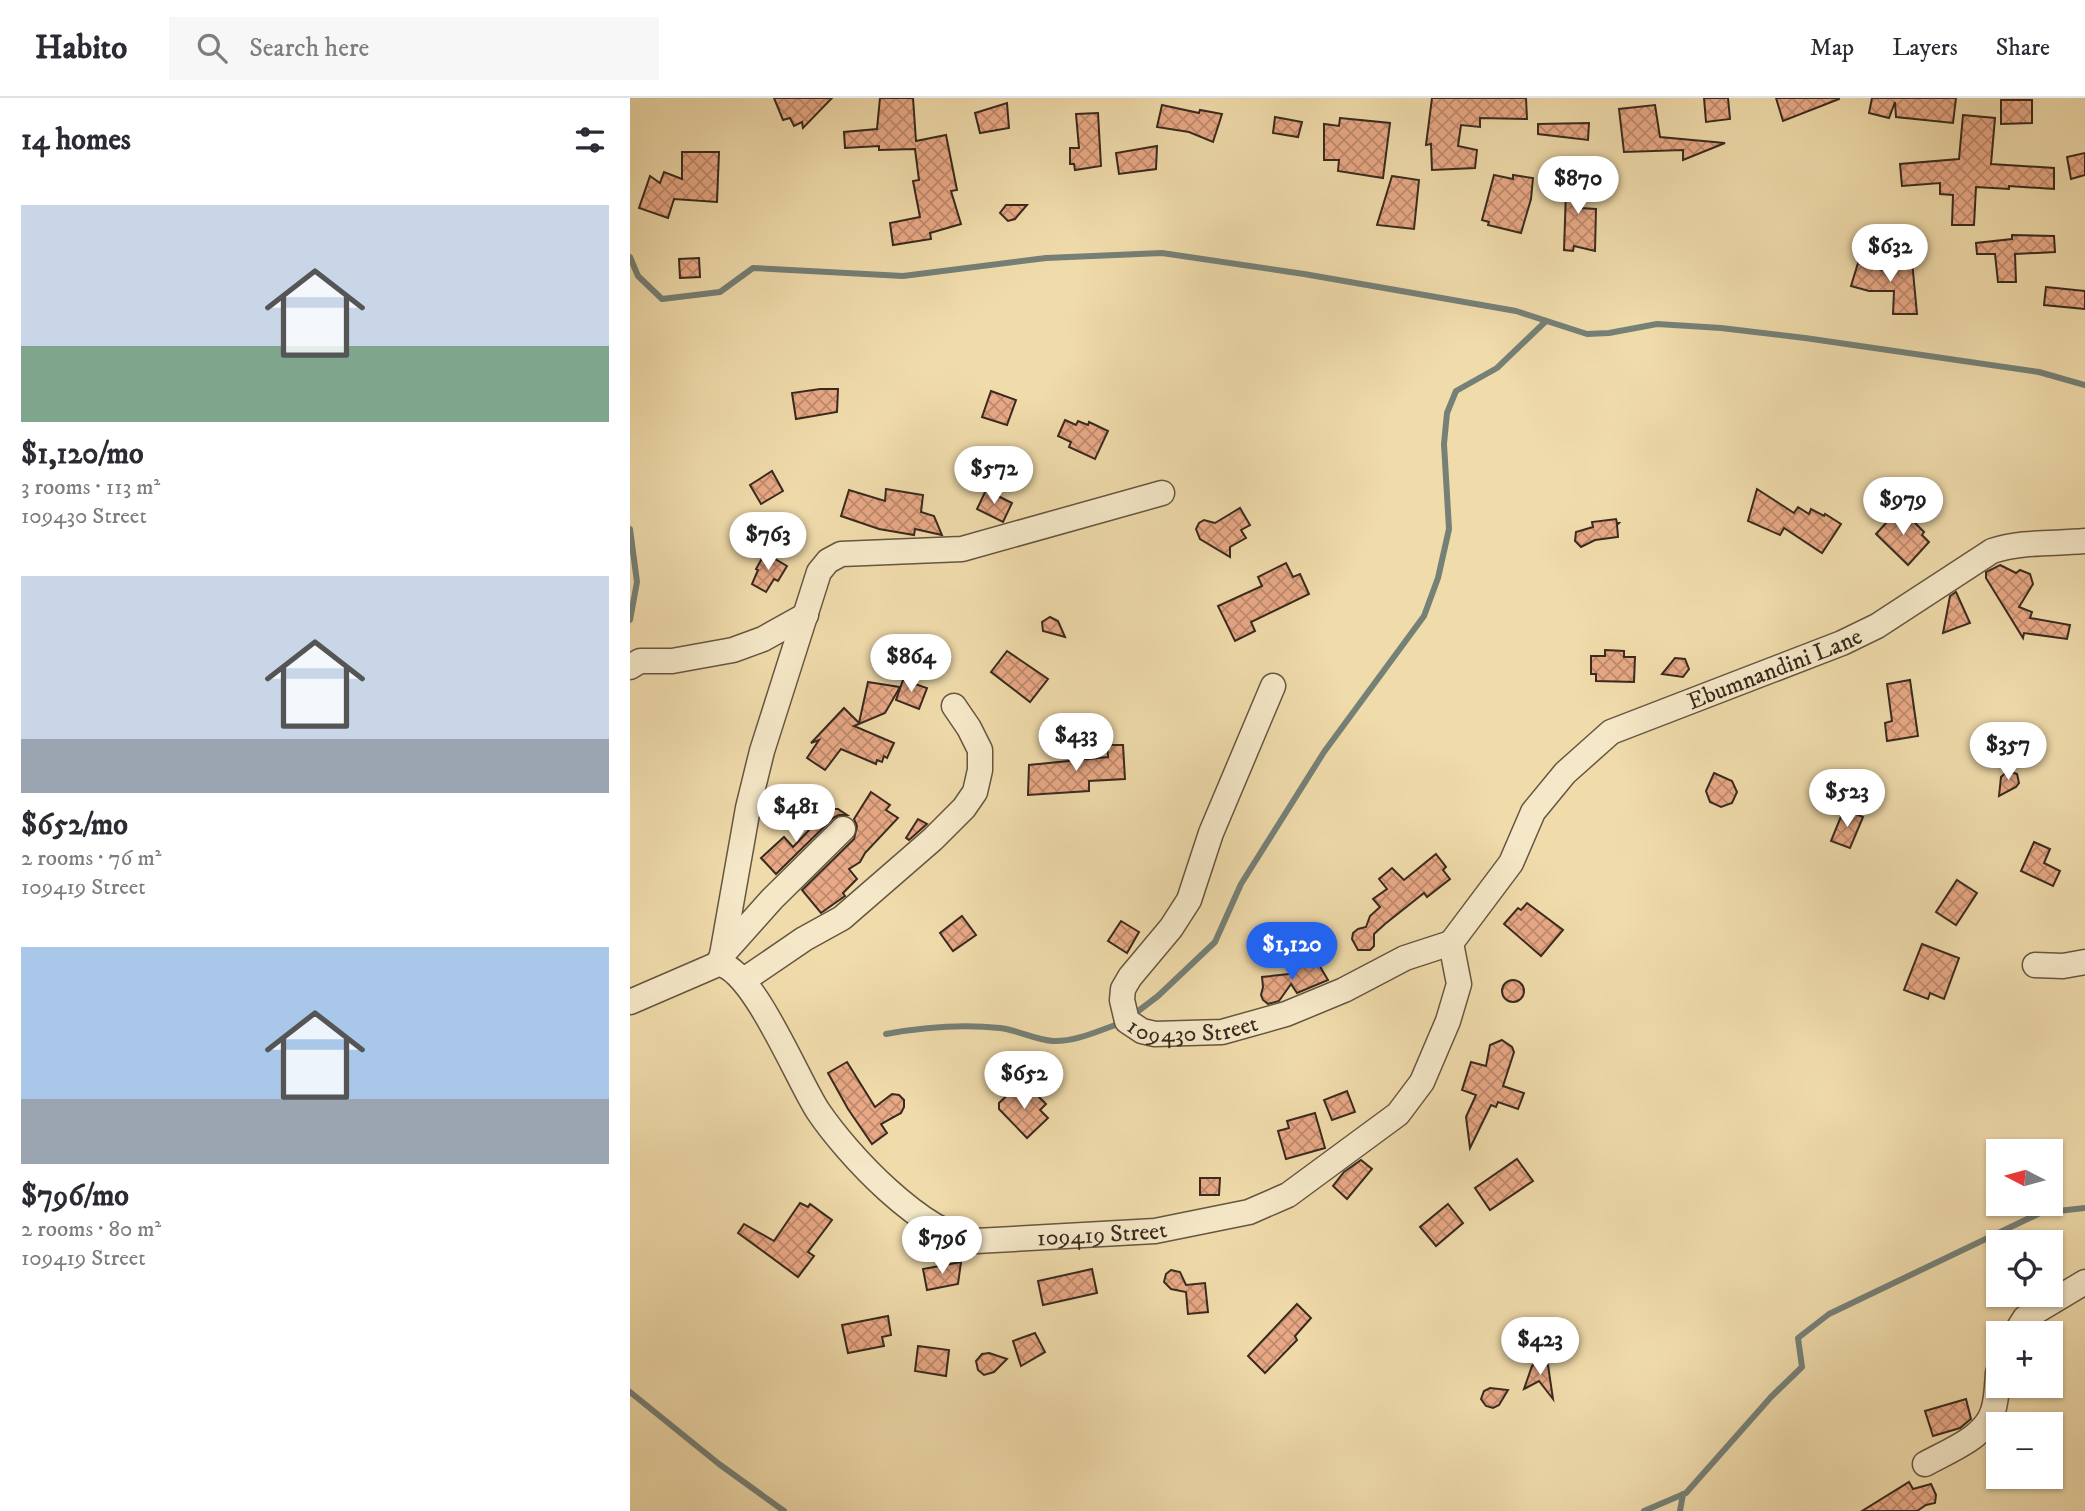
<!DOCTYPE html>
<html lang="en">
<head>
<meta charset="utf-8">
<style>
  body { margin:0; font-family:"IM FELL DW Pica",serif; background:#f7f7f7; color:#2b2b33; height:100vh; display:flex; flex-direction:column; font-size:26px; white-space:nowrap }
  * { box-sizing:border-box; margin:0 }
  p { font-size:23px; color:#7c7c81 }
  .icon { flex:none; width:38px; height:38px; fill:none; stroke:currentColor; stroke-width:2; stroke-linecap:round; stroke-linejoin:round }
  .map { position:relative; flex:1; overflow:hidden }
  .details { display:flex; flex-direction:column; background:#fff; width:630px }
  .details>* { flex:none }
  .needle { width:46px; rotate:276deg }
  .tools { position:absolute; left:1356px; top:1041px; display:grid; gap:14px }
  .tools a { display:grid; place-items:center; width:77px; height:77px; border-radius:0px; background:#fff; box-shadow:0 2px 5px #0004; font-size:35px }
  .price { position:absolute; translate:-50% -60px; padding:0 16px; border-radius:24px; background:#fff; color:#222; font-size:23px; line-height:46px; filter:drop-shadow(0 2px 4px #0008) }
  .price::after { content:''; position:absolute; left:50%; top:42px; width:21px; height:16px; margin-left:-10px; background:inherit; clip-path:polygon(0 0,100% 0,50% 100%) }
  .price.current { background:#2563eb; color:#fff }
  ul { padding:0; list-style:none }
  li { display:grid; align-content:center; gap:14px; height:371px; padding:0 21px }
  li span { display:grid; place-items:center; height:217px; border-radius:0px; color:#555 }
  li>.icon { margin-inline-start:auto }
  span .icon { width:126px; height:126px; fill:#fffc; stroke-width:1 }
  li b { font-size:30px }
  h2 { display:flex; justify-content:space-between; align-items:center; height:84px; padding:0 21px; font-size:30px }
  header { display:flex; align-items:center; gap:42px; box-sizing:border-box; height:98px; padding:0 35px; background:#fff; border-bottom:2px solid #e1e1e2 }
  header strong { font-size:33px }
  nav { display:flex; gap:38px; margin-inline-start:auto; font-size:24px }
  .search { width:490px; height:63px; background:#f7f7f7; display:flex; align-items:center; gap:18px; box-sizing:border-box; padding:0 24px; border-radius:0px; color:#7c7c81; font-size:26px }
  main { display:flex; flex:1; min-height:0 }
  .map>svg:first-child { display:block }
  .lines { fill:none; stroke-linecap:round; stroke-linejoin:round }
  .stream { stroke:#758077; stroke-width:6 }
  .building { fill:url(#building-cross-hatch); stroke:#382a1e; stroke-width:2 }
  .minor-casing { stroke:#665641; stroke-width:27 }
  .minor { stroke:#f5e8c8; stroke-width:24 }
  .labels { text-anchor:middle; stroke-width:6; stroke-linejoin:round; paint-order:stroke }
  .street-label { font-size:24px; fill:#382a1e; stroke:#f5e8c8 }
</style>
</head>
<body>
<header>
<strong>Habito</strong>
<div class="search"><svg class="icon" aria-label="search" viewBox="0 0 24 24"><circle cx="10" cy="10" r="6"/><path d="M15 15l6 6"/></svg>Search here</div>
<nav><a>Map</a><a>Layers</a><a>Share</a></nav>
</header>
<main>
<section class="details">
<h2>14 homes<svg class="icon" aria-label="filters" viewBox="0 0 24 24"><path d="M4 7h16M4 17h16"/><circle cx="9" cy="7" r="2"/><circle cx="15" cy="17" r="2"/></svg></h2>
<ul>
<li><span style="background:linear-gradient(#c9d6e8 65%,#7fa58c 0)"><svg class="icon" aria-label="home" viewBox="0 0 24 24"><path d="M3 11l9-7 9 7M6 9v11h12V9"/></svg></span><div><b>$1,120/mo</b><p>3 rooms · 113 m²</p><p>109430 Street</p></div></li>
<li><span style="background:linear-gradient(#c9d6e8 75%,#9aa5b1 0)"><svg class="icon" aria-label="home" viewBox="0 0 24 24"><path d="M3 11l9-7 9 7M6 9v11h12V9"/></svg></span><div><b>$652/mo</b><p>2 rooms · 76 m²</p><p>109419 Street</p></div></li>
<li><span style="background:linear-gradient(#a9c7e8 70%,#9aa5b1 0)"><svg class="icon" aria-label="home" viewBox="0 0 24 24"><path d="M3 11l9-7 9 7M6 9v11h12V9"/></svg></span><div><b>$796/mo</b><p>2 rooms · 80 m²</p><p>109419 Street</p></div></li>
</ul>
</section>
<div class="map">
<svg width="1455" height="1413" viewBox="0 0 1455 1413">
  <defs>
    <pattern id="building-cross-hatch" width="8" height="8" patternUnits="userSpaceOnUse" patternTransform="scale(1.75)"><rect width="8" height="8" fill="#e9a986"/><path d="M0 0l8 8M0 8l8-8" fill="none" stroke="#be8a6d"/></pattern>
  </defs>
  <rect width="100%" height="100%" fill="#f0dbab"/>
  <filter id="stains"><feTurbulence type="fractalNoise" baseFrequency=".00286" numOctaves="4"/><feColorMatrix values="0 0 0 0 .2 0 0 0 0 .09 0 0 0 0 .02 0 0 0 .5 -.17"/></filter>
  <radialGradient id="worn" r=".72"><stop offset=".6" stop-color="#630" stop-opacity="0"/><stop offset="1" stop-color="#630" stop-opacity=".3"/></radialGradient>
  <g class="lines">
    <g class="stream">
      <path d="M 0,159 L 8,178 L 32,201 L 90,194 L 123,170 L 273,178 L 416,160 L 532,155 L 674,176 L 886,213 L 957,236 L 979,235 L 1027,226 L 1091,230 L 1175,240 L 1409,274 L 1455,287"/>
      <path d="M 0,431 L 7,484 L 0,522"/>
      <path d="M 503,917 L 528,898 L 585,844 L 611,786 L 694,654 L 794,518 L 808,480 L 819,431 L 814,346 L 817,315 L 826,293 L 867,270 L 916,223"/>
      <path d="M 256,936 C 294,929 332,926 370,930 C 388,932 405,942 423,943 C 446,944 470,932 491,925"/>
      <path d="M 0,1294 L 89,1366 L 154,1413"/>
      <path d="M 1014,1413 L 1056,1395 L 1141,1299 L 1172,1269 L 1168,1240 L 1199,1216 L 1410,1115 L 1455,1110"/>
      <path d="M 1050,1413 L 1053,1396"/>
    </g>
  </g>
  <g class="building">
    <path d="M 144,0 L 202,0 L 173,30 L 172,24 L 164,28 L 160,20 L 153,22 Z"/>
    <path d="M 250,0 L 283,0 L 286,43 L 316,37 L 327,92 L 321,93 L 331,126 L 300,135 L 301,141 L 263,147 L 260,125 L 290,119 L 283,83 L 289,82 L 285,51 L 249,52 L 249,48 L 215,50 L 214,34 L 247,31 Z"/>
    <path d="M 802,0 L 896,0 L 897,21 L 850,20 L 850,29 L 831,27 L 828,48 L 847,52 L 845,70 L 802,72 L 801,46 L 796,47 Z"/>
    <path d="M 1074,0 L 1098,0 L 1100,21 L 1076,24 Z"/>
    <path d="M 1146,0 L 1209,0 L 1209,1 L 1153,23 Z"/>
    <path d="M 1242,0 L 1326,0 L 1323,25 L 1266,19 L 1265,4 L 1259,20 L 1239,15 Z"/>
    <path d="M 1371,2 L 1402,2 L 1402,25 L 1371,26 Z"/>
    <path d="M 377,5 L 379,30 L 350,35 L 345,15 Z"/>
    <path d="M 532,7 L 569,15 L 570,12 L 592,16 L 583,44 L 559,34 L 527,29 Z"/>
    <path d="M 1025,7 L 1030,39 L 1095,45 L 1053,62 L 1053,52 L 994,54 L 989,11 Z"/>
    <path d="M 468,15 L 471,68 L 445,72 L 444,66 L 440,66 L 440,50 L 449,50 L 446,16 Z"/>
    <path d="M 1333,17 L 1365,20 L 1361,66 L 1424,70 L 1424,91 L 1379,88 L 1379,91 L 1346,89 L 1344,127 L 1322,127 L 1323,97 L 1310,96 L 1310,85 L 1272,88 L 1270,66 L 1329,61 Z"/>
    <path d="M 645,19 L 672,24 L 668,39 L 643,35 Z"/>
    <path d="M 710,20 L 760,25 L 753,80 L 708,73 L 709,62 L 694,62 L 694,26 L 709,28 Z"/>
    <path d="M 959,25 L 958,42 L 908,36 L 908,26 Z"/>
    <path d="M 527,48 L 526,71 L 489,76 L 486,55 Z"/>
    <path d="M 52,54 L 89,54 L 87,104 L 44,101 L 38,120 L 9,110 L 20,78 L 30,85 L 34,74 L 52,81 Z"/>
    <path d="M 1455,55 L 1455,77 L 1441,81 L 1437,59 Z"/>
    <path d="M 935,75 L 958,80 L 951,110 L 966,111 L 965,153 L 944,148 L 943,153 L 934,152 L 936,93 L 932,92 Z"/>
    <path d="M 864,77 L 883,81 L 883,77 L 903,80 L 901,101 L 891,135 L 858,127 L 859,124 L 852,122 Z"/>
    <path d="M 762,78 L 789,82 L 784,131 L 747,127 Z"/>
    <path d="M 376,107 L 397,107 L 385,121 L 378,123 L 370,115 Z"/>
    <path d="M 1382,137 L 1424,138 L 1425,154 L 1385,156 L 1386,184 L 1368,184 L 1365,156 L 1347,156 L 1346,145 L 1382,141 Z"/>
    <path d="M 69,160 L 70,179 L 50,180 L 49,161 Z"/>
    <path d="M 1260,160 L 1282,163 L 1287,216 L 1263,216 L 1264,193 L 1239,193 L 1221,188 L 1228,165 L 1259,174 Z"/>
    <path d="M 1416,189 L 1455,193 L 1455,211 L 1414,207 Z"/>
    <path d="M 190,291 L 208,291 L 207,314 L 166,321 L 162,295 Z"/>
    <path d="M 361,293 L 386,302 L 377,327 L 352,319 Z"/>
    <path d="M 435,322 L 446,327 L 448,323 L 458,327 L 459,324 L 478,333 L 465,361 L 439,349 L 441,344 L 428,338 Z"/>
    <path d="M 142,373 L 153,393 L 131,406 L 120,387 Z"/>
    <path d="M 256,391 L 293,397 L 291,414 L 304,418 L 312,437 L 285,431 L 284,437 L 249,431 L 211,418 L 219,392 L 255,403 Z"/>
    <path d="M 1127,391 L 1164,415 L 1168,409 L 1179,416 L 1181,411 L 1194,418 L 1195,416 L 1211,426 L 1192,455 L 1154,430 L 1150,437 L 1118,423 Z"/>
    <path d="M 356,392 L 382,405 L 373,424 L 347,411 Z"/>
    <path d="M 610,410 L 620,427 L 611,432 L 616,440 L 600,449 L 600,459 L 570,441 L 566,431 L 569,425 L 574,422 L 585,425 Z"/>
    <path d="M 1267,413 L 1277,423 L 1280,420 L 1294,434 L 1292,437 L 1299,444 L 1278,467 L 1246,436 Z"/>
    <path d="M 986,421 L 987,425 L 989,425 L 987,427 L 988,439 L 965,442 L 951,449 L 945,443 L 946,434 L 963,429 L 962,424 Z"/>
    <path d="M 135,455 L 157,468 L 148,483 L 144,481 L 136,494 L 122,486 L 128,472 L 126,471 Z"/>
    <path d="M 656,465 L 663,479 L 670,476 L 679,496 L 621,524 L 625,533 L 605,543 L 588,508 L 632,488 L 628,479 Z"/>
    <path d="M 1370,467 L 1386,475 L 1390,472 L 1400,476 L 1403,486 L 1389,509 L 1402,514 L 1400,520 L 1440,527 L 1437,541 L 1394,535 L 1393,540 L 1356,480 L 1356,474 Z"/>
    <path d="M 1326,494 L 1340,525 L 1313,535 L 1320,498 Z"/>
    <path d="M 420,519 L 428,523 L 435,539 L 413,533 L 412,524 Z"/>
    <path d="M 975,552 L 994,553 L 994,559 L 1005,559 L 1004,584 L 966,583 L 966,576 L 961,576 L 961,558 L 975,558 Z"/>
    <path d="M 377,553 L 418,581 L 400,604 L 361,574 Z"/>
    <path d="M 1045,560 L 1055,561 L 1059,571 L 1053,579 L 1032,576 Z"/>
    <path d="M 273,582 L 297,590 L 289,611 L 266,602 Z"/>
    <path d="M 1280,582 L 1288,638 L 1257,643 L 1255,625 L 1262,623 L 1257,586 Z"/>
    <path d="M 238,584 L 270,589 L 255,615 L 224,628 L 264,645 L 257,660 L 254,658 L 252,664 L 247,662 L 246,666 L 211,651 L 195,672 L 177,660 L 189,642 L 181,645 L 214,610 L 229,625 Z"/>
    <path d="M 477,647 L 493,647 L 495,681 L 459,683 L 459,693 L 398,697 L 399,667 L 478,659 Z"/>
    <path d="M 1378,673 L 1387,676 L 1389,685 L 1386,689 L 1369,698 L 1371,679 Z"/>
    <path d="M 1084,675 L 1102,683 L 1107,694 L 1102,705 L 1091,709 L 1080,704 L 1076,693 Z"/>
    <path d="M 241,694 L 260,707 L 256,712 L 268,720 L 235,755 L 230,764 L 219,771 L 227,781 L 213,795 L 215,798 L 191,815 L 172,792 L 224,741 L 227,728 L 224,721 Z"/>
    <path d="M 203,711 L 208,711 L 217,717 L 209,717 L 203,720 L 146,776 L 131,760 L 154,739 L 163,749 L 197,713 Z"/>
    <path d="M 1214,711 L 1233,719 L 1220,750 L 1201,743 Z"/>
    <path d="M 288,721 L 297,726 L 279,742 L 276,740 Z"/>
    <path d="M 1404,744 L 1420,751 L 1414,765 L 1430,773 L 1423,788 L 1391,773 Z"/>
    <path d="M 806,756 L 816,769 L 813,772 L 820,781 L 797,799 L 794,795 L 755,826 L 744,836 L 744,848 L 740,852 L 728,852 L 722,841 L 723,835 L 728,831 L 736,829 L 740,818 L 750,809 L 743,801 L 757,791 L 749,781 L 762,770 L 774,782 Z"/>
    <path d="M 1327,782 L 1347,795 L 1326,827 L 1306,814 Z"/>
    <path d="M 897,805 L 933,832 L 911,858 L 874,826 L 888,810 L 891,812 Z"/>
    <path d="M 332,818 L 346,837 L 323,853 L 310,835 Z"/>
    <path d="M 491,823 L 509,834 L 497,855 L 478,843 Z"/>
    <path d="M 1292,846 L 1329,860 L 1314,901 L 1300,895 L 1298,901 L 1274,892 Z"/>
    <path d="M 685,860 L 698,882 L 667,895 L 661,886 L 649,903 L 638,906 L 633,902 L 631,897 L 633,889 L 632,879 L 659,876 Z"/>
    <circle cx="883" cy="893" r="11"/>
    <path d="M 872,942 L 882,949 L 884,954 L 873,988 L 894,995 L 888,1011 L 868,1004 L 866,1009 L 861,1007 L 840,1050 L 836,1019 L 846,997 L 832,992 L 841,964 L 856,968 L 860,947 Z"/>
    <path d="M 217,964 L 245,1009 L 262,996 L 269,997 L 274,1002 L 274,1009 L 271,1015 L 251,1026 L 257,1035 L 242,1046 L 218,1011 L 198,975 Z"/>
    <path d="M 387,988 L 398,1000 L 404,994 L 416,1006 L 410,1012 L 418,1020 L 397,1040 L 369,1011 L 369,1005 Z"/>
    <path d="M 717,993 L 725,1014 L 702,1022 L 694,1002 Z"/>
    <path d="M 685,1015 L 695,1050 L 656,1061 L 648,1033 L 659,1030 L 657,1023 Z"/>
    <path d="M 887,1061 L 903,1083 L 860,1112 L 845,1090 Z"/>
    <path d="M 731,1062 L 742,1071 L 717,1101 L 703,1088 L 714,1074 Z"/>
    <path d="M 570,1080 L 590,1080 L 589,1097 L 570,1097 Z"/>
    <path d="M 170,1105 L 178,1109 L 180,1106 L 202,1122 L 178,1154 L 184,1158 L 168,1179 L 108,1135 L 114,1126 L 144,1143 Z"/>
    <path d="M 818,1106 L 833,1125 L 806,1148 L 790,1129 Z"/>
    <path d="M 331,1164 L 328,1186 L 297,1192 L 293,1171 Z"/>
    <path d="M 462,1171 L 467,1195 L 413,1207 L 408,1183 Z"/>
    <path d="M 541,1172 L 550,1174 L 556,1187 L 575,1185 L 578,1214 L 558,1216 L 556,1194 L 541,1191 L 534,1184 L 536,1176 Z"/>
    <path d="M 667,1206 L 681,1220 L 665,1238 L 667,1242 L 635,1275 L 618,1258 Z"/>
    <path d="M 258,1218 L 261,1237 L 252,1239 L 254,1248 L 218,1255 L 212,1227 Z"/>
    <path d="M 405,1235 L 415,1254 L 391,1268 L 383,1243 Z"/>
    <path d="M 288,1248 L 319,1252 L 316,1278 L 285,1273 Z"/>
    <path d="M 359,1255 L 377,1261 L 364,1274 L 354,1277 L 348,1272 L 346,1263 L 352,1256 Z"/>
    <path d="M 906,1264 L 913,1264 L 918,1267 L 923,1301 L 909,1283 L 894,1291 L 902,1268 Z"/>
    <path d="M 860,1290 L 878,1292 L 869,1307 L 863,1310 L 856,1308 L 851,1301 L 854,1293 Z"/>
    <path d="M 1336,1301 L 1341,1321 L 1330,1330 L 1303,1338 L 1295,1313 Z"/>
    <path d="M 1279,1384 L 1283,1391 L 1301,1386 L 1306,1397 L 1305,1405 L 1296,1407 L 1287,1413 L 1232,1413 Z"/>
  </g>
  <g class="lines">
    <g class="minor-casing">
      <g id="minor">
        <path d="M 0,569 L 10,563 L 42,563 L 103,552 L 133,541 L 176,517"/>
        <path id="s1" d="M 643,588 L 581,735 L 559,802 L 541,830 L 500,879 L 493,891 L 492,902 L 497,923 L 512,933 L 525,936 L 592,934 L 656,916 L 714,892 L 775,860 L 821,845"/>
        <path d="M 92,857 L 142,801 L 213,731"/>
        <path d="M 88,866 L 92,857 L 118,710 L 132,653 L 189,474 L 198,463 L 211,456 L 332,451 L 532,395"/>
        <path d="M 1405,867 L 1433,868 L 1455,864"/>
        <path d="M 114,882 L 174,841 L 212,820 L 303,741 L 334,710 L 345,694 L 350,672 L 350,652 L 339,630 L 324,608"/>
        <path id="s2" d="M 0,904 L 88,866 C 122,868 168,983 188,1013 C 217,1056 292,1137 346,1143 L 525,1133 L 619,1114 L 658,1097 L 768,1016 L 792,984 L 818,923 L 829,886 L 821,845 L 881,765 L 903,714 L 935,675 L 981,634 L 1212,545 L 1247,528 L 1362,453 C 1393,443 1423,446 1455,443"/>
        <path d="M 1385,1236 L 1395,1220 L 1455,1184"/>
        <path d="M 1295,1366 C 1318,1353 1355,1340 1363,1313 C 1367,1301 1367,1287 1368,1275"/>
      </g>
    </g>
    <use href="#minor" class="minor"/>
  </g>
  <g class="labels">
    <g class="street-label">
      <text dy="8" stroke="none"><textPath href="#s2" startOffset="1570">Ebumnandini Lane</textPath></text>
      <text dy="8" stroke="none"><textPath href="#s1" startOffset="443">109430 Street</textPath></text>
      <text dy="8" stroke="none"><textPath href="#s2" startOffset="612">109419 Street</textPath></text>
    </g>
  </g>
  <rect width="100%" height="100%" filter="url(#stains)"/>
  <rect width="100%" height="100%" fill="url(#worn)"/>
</svg>
<div class="tools">
<a><svg class="needle" viewBox="-14 -14 28 28"><path d="M0-13l5 13h-10z" fill="#e53935"/><path d="M0 13l5-13h-10z" fill="#7c7c81"/></svg></a>
<a><svg class="icon" aria-label="locate" viewBox="0 0 24 24"><circle cx="12" cy="12" r="6"/><path d="M12 2v4M12 18v4M2 12h4M18 12h4"/></svg></a>
<a>+</a>
<a>−</a>
</div>
<b class="price" style="left:948px;top:118px">$870</b>
<b class="price" style="left:1260px;top:186px">$632</b>
<b class="price" style="left:364px;top:408px">$572</b>
<b class="price" style="left:1273px;top:439px">$979</b>
<b class="price" style="left:138px;top:474px">$763</b>
<b class="price" style="left:281px;top:596px">$864</b>
<b class="price" style="left:446px;top:675px">$433</b>
<b class="price" style="left:1378px;top:684px">$357</b>
<b class="price" style="left:1217px;top:731px">$523</b>
<b class="price" style="left:166px;top:746px">$481</b>
<b class="price current" style="left:662px;top:884px">$1,120</b>
<b class="price" style="left:394px;top:1013px">$652</b>
<b class="price" style="left:312px;top:1178px">$796</b>
<b class="price" style="left:910px;top:1279px">$423</b>
</div>
</main>
</body>
</html>
